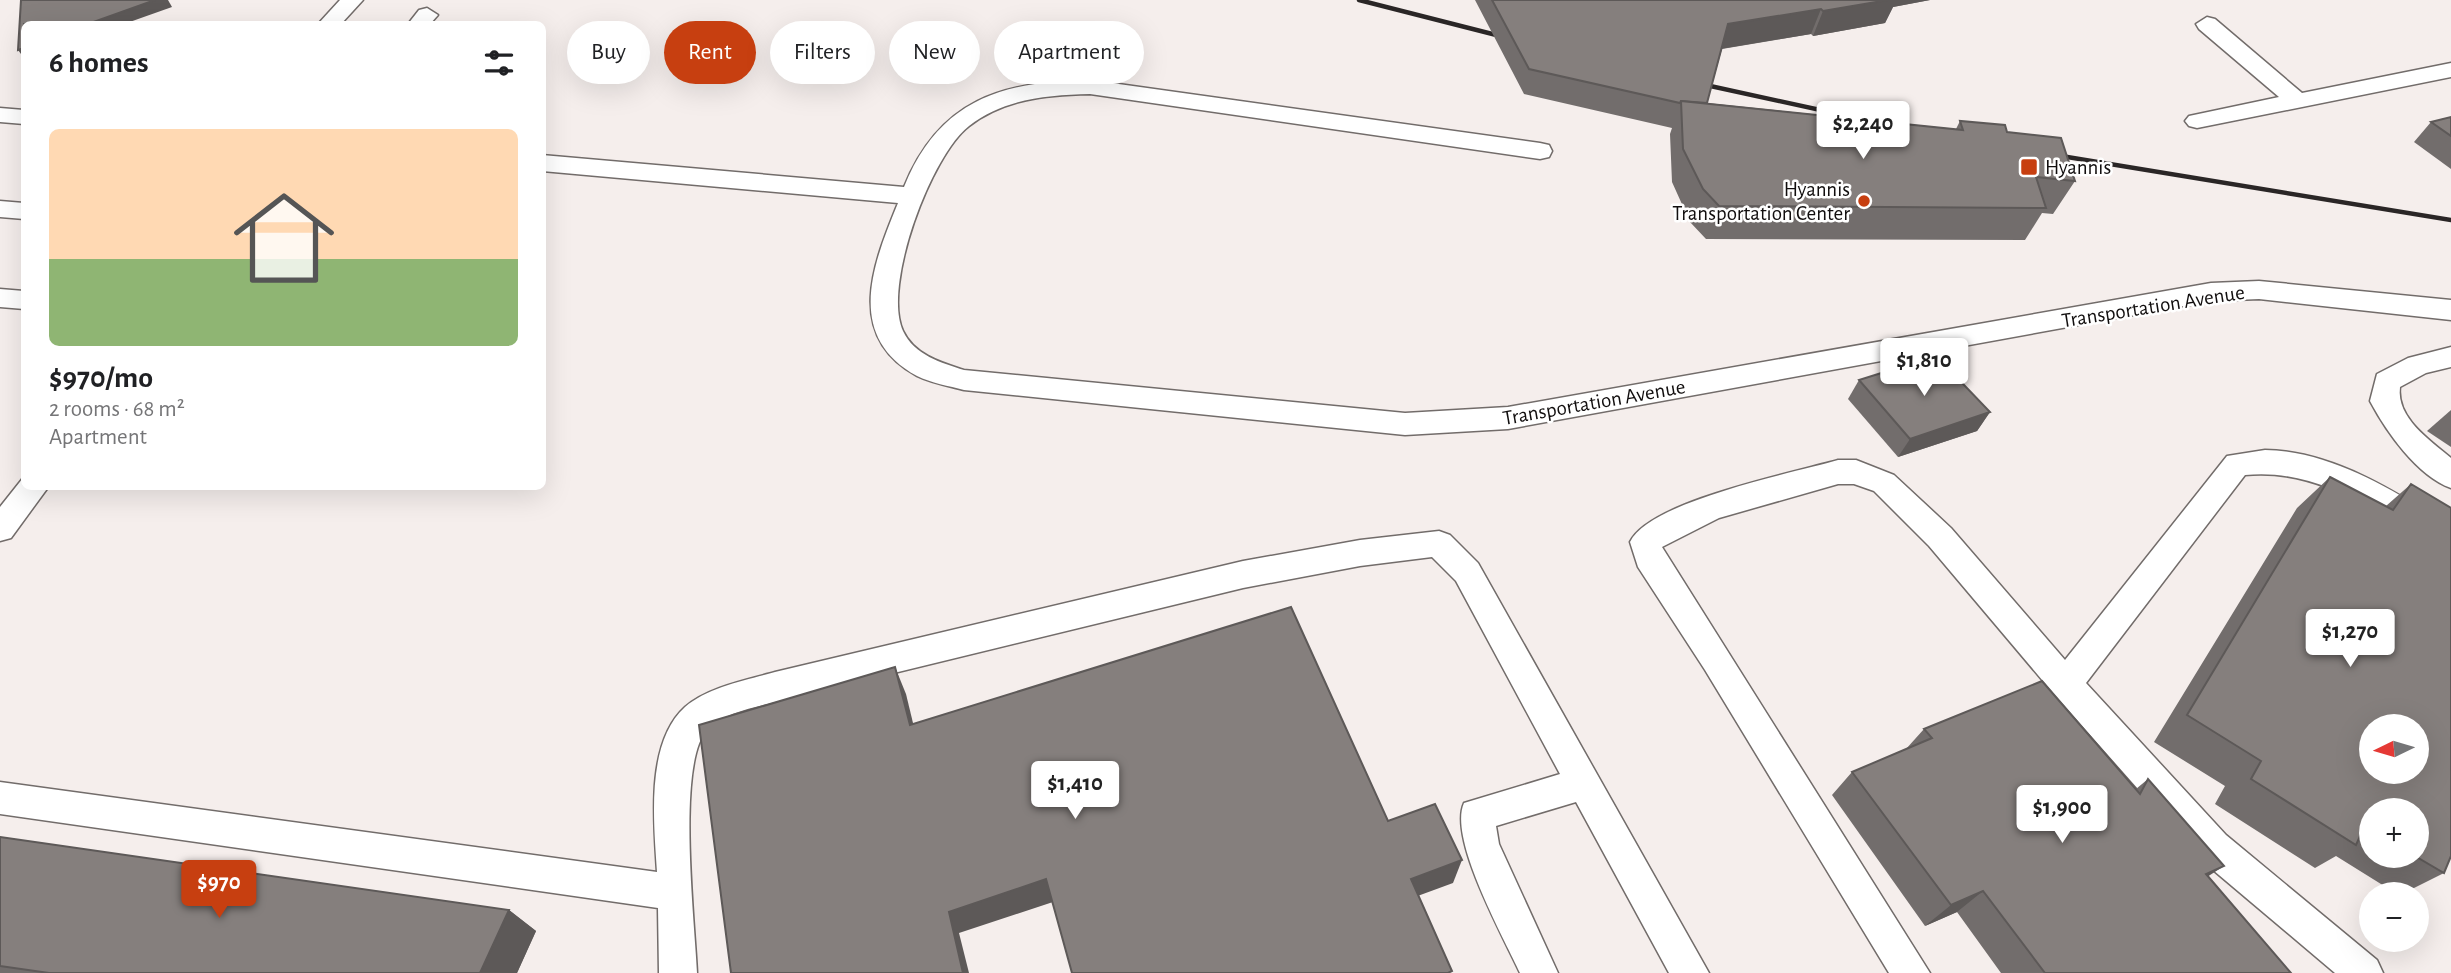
<!DOCTYPE html>
<html lang="en">
<head>
<meta charset="utf-8">
<style>
  body { margin:0; font-family:"Alegreya Sans",sans-serif; background:#f2f2f2; color:#202124; height:100vh; display:flex; flex-direction:column; font-size:26px; white-space:nowrap }
  * { box-sizing:border-box; margin:0 }
  p { font-size:23px; color:#757577 }
  .icon { flex:none; width:38px; height:38px; fill:none; stroke:currentColor; stroke-width:2; stroke-linecap:round; stroke-linejoin:round }
  .map { position:relative; flex:1; overflow:hidden }
  .sheet { position:absolute; left:21px; top:21px; width:525px; height:469px; display:flex; flex-direction:column; background:#fff; border-radius:10px; box-shadow:0 7px 28px #0002 }
  .sheet>* { flex:none }
  .hud { position:absolute; left:567px; top:21px; width:665px; height:63px; display:flex; gap:14px }
  .needle { width:46px; rotate:265deg }
  .buttons { position:absolute; left:2359px; top:714px; display:grid; gap:14px }
  .buttons a { display:grid; place-items:center; width:70px; height:70px; border-radius:50%; background:#fff; box-shadow:0 7px 28px #0002; font-size:35px }
  .price { position:absolute; translate:-50% -60px; padding:0 16px; border-radius:7px; background:#fff; color:#222; font-size:23px; line-height:46px; filter:drop-shadow(0 2px 4px #0008) }
  .price::after { content:''; position:absolute; left:50%; top:42px; width:21px; height:16px; margin-left:-10px; background:inherit; clip-path:polygon(0 0,100% 0,50% 100%) }
  .price.on { background:#c73f10; color:#fff }
  ul { padding:0; list-style:none }
  li { display:grid; align-content:center; gap:14px; height:371px; padding:0 28px }
  li span { display:grid; place-items:center; height:217px; border-radius:10px; color:#555 }
  li>.icon { margin-inline-start:auto }
  span .icon { width:126px; height:126px; fill:#fffc; stroke-width:1 }
  li b { font-size:30px }
  h2 { display:flex; justify-content:space-between; align-items:center; height:84px; padding:0 28px; font-size:30px }
  .pill { padding:0 24px; border-radius:32px; background:#fff; box-shadow:0 7px 28px #0002; font-size:24px; line-height:63px }
  .pill.on { background:#c73f10; color:#fff }
  .map>svg:first-child { display:block }
  .lines { fill:none; stroke-linecap:round; stroke-linejoin:round }
  .lane-casing { stroke:#726c6a; stroke-width:3 }
  .lane { fill:#fff; fill-rule:evenodd }
  .rail { stroke:#2a2626; stroke-width:4.5 }
  .wall { fill:#726d6c; fill-rule:evenodd }
  .shaded-wall { fill:#5d5958 }
  .building { fill:#857f7d; stroke:#5d5958; stroke-width:2; fill-rule:evenodd }
  .poi-dot { fill:#c73f10; stroke:#fff; stroke-width:2.5 }
  .labels { text-anchor:middle; stroke-width:5; stroke-linejoin:round; paint-order:stroke }
  .poi-label { font-size:21px; fill:#110e0e; stroke:#fff; text-anchor:start }
  .street-label { font-size:21px; fill:#110e0e; stroke:#fff }
</style>
</head>
<body>
<div class="map">
<svg width="2451" height="973" viewBox="0 0 2451 973">
  <rect width="100%" height="100%" fill="#f5eeec"/>
  <g class="lines">
    <g class="lane-casing">
      <g id="lane">
        <path d="M 340,0 L 363,0 L 341,24 L 318,24 Z"/>
        <path d="M 427,8 L 438,15 L 430,24 L 408,24 L 419,10 Z"/>
        <path d="M 2207,17 L 2215,19 L 2302,93 L 2451,63 L 2451,77 L 2197,128 L 2189,126 L 2185,121 L 2189,116 L 2279,97 L 2199,29 L 2196,24 Z"/>
        <path d="M 1090,80 L 1540,143 L 1549,145 L 1552,151 L 1549,157 L 1540,159 L 1090,94 C 1046,95 1004,99 969,126 C 931,155 882,286 903,331 C 914,355 942,363 964,370 L 1405,413 L 1508,407 L 2211,283 L 2259,281 L 2451,300 L 2451,320 L 2259,299 L 2211,301 L 1508,429 L 1405,435 L 964,390 C 949,386 931,383 917,376 C 844,336 873,264 898,203 L 542,171 L 542,155 L 904,187 C 939,100 1002,81 1090,80 Z"/>
        <path d="M 0,108 L 24,110 L 24,124 L 0,122 Z"/>
        <path d="M 0,201 L 24,203 L 24,219 L 0,217 Z"/>
        <path d="M 0,289 L 24,291 L 24,309 L 0,307 Z"/>
        <path d="M 2451,347 L 2451,367 L 2426,373 L 2400,387 C 2396,418 2430,440 2451,458 L 2451,488 C 2417,476 2386,431 2370,401 L 2377,374 L 2408,358 Z"/>
        <path d="M 2265,450 C 2332,451 2397,492 2451,527 L 2451,556 C 2432,549 2417,536 2400,526 C 2352,496 2303,469 2245,475 L 2086,683 L 2226,835 L 2377,960 L 2383,973 L 2335,973 L 2200,859 L 2054,694 L 1929,546 L 1874,491 L 1854,484 L 1838,484 L 1719,518 L 1662,547 L 1930,973 L 1889,973 L 1705,670 L 1638,567 L 1630,542 C 1650,501 1793,473 1838,460 L 1856,460 L 1894,475 L 1951,528 L 2065,660 L 2227,456 Z"/>
        <path d="M 23,478 L 24,486 L 49,486 L 11,538 L 0,541 L 0,507 Z"/>
        <path d="M 1439,531 L 1450,535 L 1478,563 L 1709,973 L 1669,973 L 1576,802 L 1496,826 L 1499,844 L 1558,973 L 1520,973 C 1503,936 1448,838 1464,803 L 1560,774 L 1456,581 L 1432,557 L 1360,566 L 1243,588 L 775,702 C 753,708 723,713 707,730 C 676,763 695,924 697,973 L 659,973 L 658,908 L 0,814 L 0,782 L 657,872 C 654,824 645,743 685,707 C 708,687 747,680 775,672 L 1243,561 L 1360,540 Z"/>
      </g>
    </g>
    <use href="#lane" class="lane"/>
    <g class="rail">
      <path d="M 1359,0 L 1512,39"/>
      <path d="M 1692,82 L 1880,123"/>
      <path d="M 2049,154 L 2451,220"/>
    </g>
  </g>
  <g class="wall">
    <path d="M 1475,0 L 1930,0 L 1893,7 L 1885,23 L 1813,36 L 1811,34 L 1722,49 L 1707,103 L 1956,129 L 1960,121 L 2007,132 L 2075,181 L 2053,214 L 2042,213 L 2025,240 L 1706,239 L 1690,222 L 1672,182 L 1670,134 L 1672,128 L 1524,94 Z"/>
    <path d="M 2451,117 L 2451,169 L 2414,142 L 2431,122 Z"/>
    <path d="M 1912,370 L 1990,412 L 1977,431 L 1898,457 L 1848,399 L 1859,380 Z"/>
    <path d="M 2451,410 L 2451,447 L 2427,431 Z"/>
    <path d="M 2330,477 L 2386,506 L 2411,484 L 2444,873 L 2402,894 L 2397,894 L 2336,856 L 2315,868 L 2215,804 L 2225,786 L 2154,742 L 2297,508 ZM 2371,810 L 2417,856 L 2371,856 Z"/>
    <path d="M 1924,729 L 2136,789 L 2148,779 L 2208,876 L 2291,973 L 2001,973 L 1957,912 L 1925,926 L 1832,795 L 1852,772 L 1906,749 Z"/>
    <path d="M 0,837 L 509,910 L 536,931 L 517,973 L 0,973 Z"/>
  </g>
  <g class="shaded-wall">
    <path d="M 155,0 L 168,0 L 172,7 L 124,24 L 88,24 Z"/>
    <path d="M 1877,0 L 1930,0 L 1893,7 L 1885,23 L 1813,36 L 1823,11 Z"/>
    <path d="M 1821,9 L 1811,34 L 1720,49 L 1728,24 Z"/>
    <path d="M 24,48 L 24,58 L 18,50 Z"/>
    <path d="M 1990,412 L 1977,431 L 1898,457 L 1910,439 Z"/>
    <path d="M 895,667 L 906,694 L 920,752 L 910,725 Z"/>
    <path d="M 1462,860 L 1453,883 L 1404,901 L 1411,879 Z"/>
    <path d="M 2224,866 L 2190,888 L 2206,874 Z"/>
    <path d="M 1046,879 L 1053,902 L 959,933 L 969,973 L 963,973 L 949,912 Z"/>
    <path d="M 1983,891 L 1957,912 L 1925,926 L 1951,905 Z"/>
    <path d="M 509,910 L 536,931 L 517,973 L 480,973 Z"/>
  </g>
  <g class="building">
    <path d="M 21,0 L 155,0 L 88,24 L 24,24 L 24,48 L 18,50 Z"/>
    <path d="M 1492,0 L 1888,0 L 1823,11 L 1821,9 L 1728,24 L 1707,103 L 1681,101 L 1680,103 L 1529,69 Z"/>
    <path d="M 1681,101 L 1963,130 L 1960,121 L 2005,125 L 2007,132 L 2061,138 L 2075,181 L 2036,177 L 2046,208 L 1719,206 L 1703,189 L 1683,149 Z"/>
    <path d="M 2451,117 L 2451,136 L 2431,122 Z"/>
    <path d="M 1941,361 L 1990,412 L 1910,439 L 1859,380 L 1907,365 L 1912,370 Z"/>
    <path d="M 2330,477 L 2393,510 L 2411,484 L 2451,508 L 2451,856 L 2444,873 L 2415,856 L 2417,856 L 2417,810 L 2371,810 L 2371,829 L 2365,825 L 2356,845 L 2251,779 L 2261,761 L 2187,715 ZM 2371,726 L 2417,726 L 2417,772 L 2371,772 Z"/>
    <path d="M 1291,607 L 1388,821 L 1435,804 L 1462,860 L 1411,879 L 1452,971 L 1448,973 L 1072,973 L 1046,879 L 949,912 L 963,973 L 731,973 L 699,725 L 895,667 L 910,725 Z"/>
    <path d="M 2042,681 L 2140,794 L 2148,779 L 2224,866 L 2206,874 L 2291,973 L 2045,973 L 1983,891 L 1951,905 L 1852,772 L 1932,738 L 1924,729 Z"/>
    <path d="M 0,837 L 509,910 L 480,973 L 49,973 L 0,966 Z"/>
  </g>
  <g class="poi-dot">
    <rect x="2020" y="158" width="18" height="18" rx="3.5"/>
    <circle cx="1864" cy="201" r="7"/>
  </g>
  <g class="labels">
    <g class="poi-label">
      <text x="2045" y="174">Hyannis</text>
      <text x="1850" y="196" text-anchor="end">Hyannis<tspan x="1850" dy="24">Transportation Center</tspan></text>
    </g>
    <g class="street-label">
      <text transform="translate(2153 306) rotate(-9)" y="7">Transportation Avenue</text>
      <text transform="translate(1594 402) rotate(-10)" y="7">Transportation Avenue</text>
    </g>
  </g>
</svg>
<div class="buttons">
<a><svg class="needle" viewBox="-14 -14 28 28"><path d="M0-13l5 13h-10z" fill="#e53935"/><path d="M0 13l5-13h-10z" fill="#757577"/></svg></a>
<a>+</a>
<a>−</a>
</div>
<b class="price" style="left:1863px;top:161px">$2,240</b>
<b class="price" style="left:1924px;top:398px">$1,810</b>
<b class="price" style="left:2350px;top:669px">$1,270</b>
<b class="price" style="left:1075px;top:821px">$1,410</b>
<b class="price" style="left:2062px;top:845px">$1,900</b>
<b class="price on" style="left:219px;top:920px">$970</b>
<div class="hud">
<a class="pill">Buy</a>
<a class="pill on">Rent</a>
<a class="pill">Filters</a>
<a class="pill">New</a>
<a class="pill">Apartment</a>
</div>
<section class="sheet">
<h2>6 homes<svg class="icon" aria-label="filters" viewBox="0 0 24 24"><path d="M4 7h16M4 17h16"/><circle cx="9" cy="7" r="2"/><circle cx="15" cy="17" r="2"/></svg></h2>
<ul>
<li><span style="background:linear-gradient(#ffd9b3 60%,#8fb573 0)"><svg class="icon" aria-label="home" viewBox="0 0 24 24"><path d="M3 11l9-7 9 7M6 9v11h12V9"/></svg></span><div><b>$970/mo</b><p>2 rooms · 68 m²</p><p>Apartment</p></div></li>
</ul>
</section>
</div>
</body>
</html>
